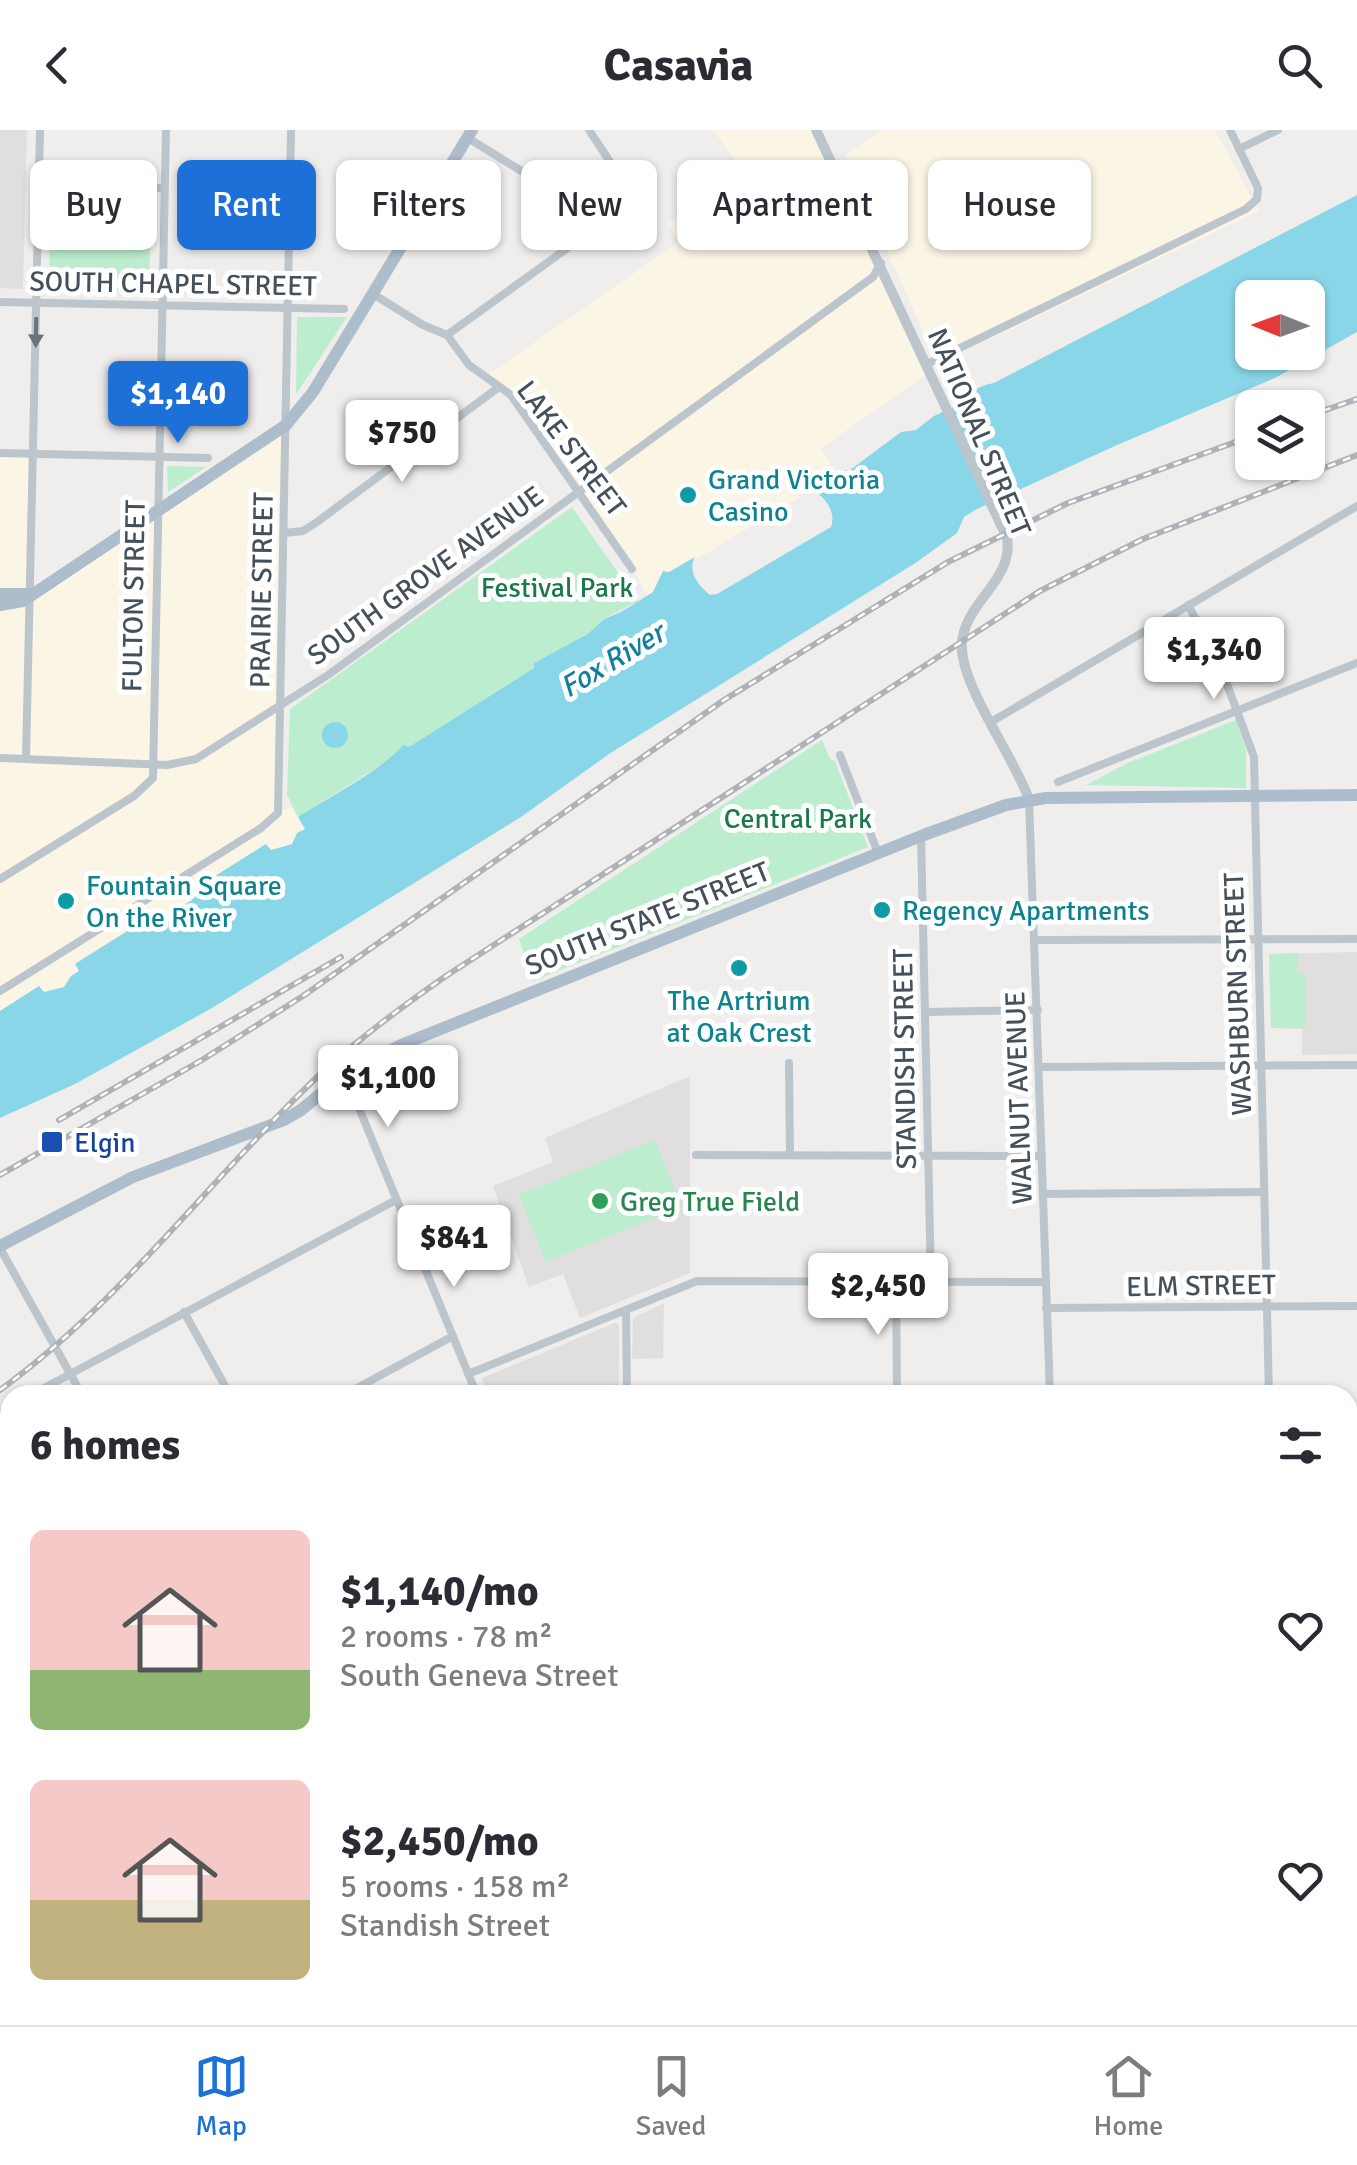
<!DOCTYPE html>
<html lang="en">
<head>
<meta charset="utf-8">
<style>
  body { margin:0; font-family:Signika,sans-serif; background:#f2f2f3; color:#2b2b33; height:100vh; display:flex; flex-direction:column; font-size:38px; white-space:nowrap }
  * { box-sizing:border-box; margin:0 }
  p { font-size:32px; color:#7c7c81 }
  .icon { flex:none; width:55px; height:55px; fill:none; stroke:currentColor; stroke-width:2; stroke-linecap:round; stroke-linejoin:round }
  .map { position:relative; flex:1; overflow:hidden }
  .side { position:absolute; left:0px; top:1255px; width:1358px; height:640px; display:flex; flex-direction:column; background:#fff; border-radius:30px 30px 0 0; box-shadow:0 2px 8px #0004 }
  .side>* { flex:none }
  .guide { position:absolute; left:30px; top:30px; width:1298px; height:90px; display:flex; gap:20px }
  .needle { width:65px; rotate:271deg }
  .tools { position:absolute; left:1235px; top:150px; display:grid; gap:20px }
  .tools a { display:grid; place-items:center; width:90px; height:90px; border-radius:15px; background:#fff; box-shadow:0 2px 8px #0004; font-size:50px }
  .price { position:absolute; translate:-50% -85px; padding:0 22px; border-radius:10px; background:#fff; color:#222; font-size:32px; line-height:65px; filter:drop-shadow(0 2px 5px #0008) }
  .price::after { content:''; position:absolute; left:50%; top:60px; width:30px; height:22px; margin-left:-15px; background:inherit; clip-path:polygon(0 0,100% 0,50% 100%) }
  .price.selected { background:#1e70d9; color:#fff }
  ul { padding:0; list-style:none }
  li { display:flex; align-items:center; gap:30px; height:250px; padding:0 30px }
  li span { display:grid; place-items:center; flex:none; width:280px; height:200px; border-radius:15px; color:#555 }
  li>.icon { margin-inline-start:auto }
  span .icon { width:120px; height:120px; fill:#fffc; stroke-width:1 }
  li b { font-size:42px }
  h2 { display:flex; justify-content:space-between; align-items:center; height:120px; padding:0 30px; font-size:42px }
  .pill { padding:0 35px; border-radius:15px; background:#fff; box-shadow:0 2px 8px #0004; font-size:35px; line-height:90px }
  .pill.selected { background:#1e70d9; color:#fff }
  header { display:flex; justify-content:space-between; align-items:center; height:130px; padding:0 30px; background:#fff; font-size:45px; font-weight:700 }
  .dock { display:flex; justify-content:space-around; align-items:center; height:140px; border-top:2px solid #e1e1e2; background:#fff; font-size:28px; color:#7c7c81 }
  .dock a { display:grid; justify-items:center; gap:5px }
  .dock .selected { color:#1e70d9 }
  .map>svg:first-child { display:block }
  .commercial { fill:#fbf5e6 }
  .education { fill:#e1dedf }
  .green { fill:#bcedcf }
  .water { fill:#8ad6e9; fill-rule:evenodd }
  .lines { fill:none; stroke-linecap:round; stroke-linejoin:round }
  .minor { stroke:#bcc5cc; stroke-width:8 }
  .tertiary { stroke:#bcc5cc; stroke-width:10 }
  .primary { stroke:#adbdcc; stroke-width:12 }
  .rail-casing { stroke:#afb2b7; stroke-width:6 }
  .rail { stroke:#fff; stroke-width:2.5; stroke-dasharray:8; stroke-linecap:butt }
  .oneway { fill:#69737c }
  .culture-dot { fill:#0f9aa8; stroke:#fff; stroke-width:4 }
  .transit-dot { fill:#1a4fb4; stroke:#fff; stroke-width:4 }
  .leisure-dot { fill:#2e9e5b; stroke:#fff; stroke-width:4 }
  .labels { text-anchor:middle; stroke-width:10; stroke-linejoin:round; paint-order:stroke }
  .street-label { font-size:28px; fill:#46505a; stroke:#fff }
  .culture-label { font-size:28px; fill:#0d838f; stroke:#fff; text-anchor:start }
  .park-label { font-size:28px; fill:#197948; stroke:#fff }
  .transit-label { font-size:28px; fill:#164399; stroke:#fff; text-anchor:start }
  .leisure-label { font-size:28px; fill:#27864d; stroke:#fff; text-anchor:start }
  .water-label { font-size:30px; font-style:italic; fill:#107f9c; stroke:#fff }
</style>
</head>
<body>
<header><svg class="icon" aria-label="back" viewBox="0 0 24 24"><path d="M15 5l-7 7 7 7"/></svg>Casavia<svg class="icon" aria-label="search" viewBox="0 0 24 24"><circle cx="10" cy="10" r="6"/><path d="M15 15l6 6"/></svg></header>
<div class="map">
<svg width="1357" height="1895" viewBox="0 0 1357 1895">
  <rect width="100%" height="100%" fill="#f0eded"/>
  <g class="commercial">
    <path d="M 713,0 L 816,0 L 931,242 L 821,318 L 835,342 L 834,346 L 692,432 L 658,448 L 655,460 L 647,466 L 632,438 L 511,265 L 485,247 L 680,111 L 668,94 L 741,39 Z"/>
    <path d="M 884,0 L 1215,0 L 1259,81 L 938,234 L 844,25 Z"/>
    <path d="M 286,295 L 279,680 L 292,678 L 305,699 L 290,716 L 271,720 L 266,714 L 188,763 L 193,770 L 184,775 L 178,786 L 165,787 L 157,792 L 152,785 L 75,833 L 79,841 L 71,846 L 64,857 L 44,863 L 39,856 L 0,881 L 0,323 L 33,324 L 30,463 Z"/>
  </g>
  <g class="education">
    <path d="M 0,0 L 27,0 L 23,159 L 0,158 Z"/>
    <path d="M 1357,822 L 1357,924 L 1302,925 L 1302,899 L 1271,898 L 1269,824 Z"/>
    <path d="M 690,946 L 690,1143 L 580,1188 L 563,1144 L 529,1157 L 493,1056 L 553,1032 L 545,1008 Z"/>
    <path d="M 664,1173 L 663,1228 L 632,1229 L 633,1188 Z"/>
    <path d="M 615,1193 L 619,1195 L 619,1265 L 486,1265 L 482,1248 Z"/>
  </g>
  <g class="green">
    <path d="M 51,61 L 151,63 L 149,162 L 49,160 Z"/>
    <path d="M 297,187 L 347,187 L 297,263 L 296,261 Z"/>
    <path d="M 167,336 L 206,337 L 168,362 Z"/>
    <path d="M 572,377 L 638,471 L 603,489 L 592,502 L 298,687 L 287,665 L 290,579 Z"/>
    <path d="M 1236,590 L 1246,620 L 1246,658 L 1086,655 L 1128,633 Z"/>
    <path d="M 822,610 L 830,629 L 835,631 L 868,717 L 533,851 L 519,809 Z"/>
    <path d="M 1298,823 L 1297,844 L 1305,844 L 1306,898 L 1271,898 L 1269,824 Z"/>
    <path d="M 655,1010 L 682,1077 L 546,1132 L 519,1065 Z"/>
  </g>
  <g class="water">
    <path d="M 1357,65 L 1357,202 L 1275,248 L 1117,315 L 975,380 L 964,387 L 957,403 L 917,432 L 609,624 L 521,687 L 212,878 L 75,954 L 0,988 L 0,881 L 39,856 L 44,862 L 64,857 L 71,846 L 79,841 L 75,834 L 153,785 L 157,792 L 178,786 L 184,775 L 192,770 L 188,763 L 266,714 L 271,720 L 292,714 L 297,703 L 305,699 L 298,687 C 326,669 385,638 403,615 L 409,617 L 534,538 L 534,533 L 588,504 L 604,489 L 621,482 L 653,462 L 663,441 L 669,442 L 695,427 C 687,442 698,455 710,465 L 717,464 L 831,397 C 836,383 827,370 816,362 L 808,361 L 835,342 L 850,340 L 901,302 L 916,300 L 934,286 L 958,275 C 962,264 982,255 994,253 ZM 1252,168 L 1308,168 L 1308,222 L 1252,222 Z"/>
    <circle cx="335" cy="605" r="13"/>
  </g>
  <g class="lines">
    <g class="minor">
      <path d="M 468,8 L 557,63"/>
      <path d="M 1239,19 L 1278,0"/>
      <path d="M 39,55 L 164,58"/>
      <path d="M 373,164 L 423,195 L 447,205 L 469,235 L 511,265 L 632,439"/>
      <path d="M 0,172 L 344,179"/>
      <path d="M 447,205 L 630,73 L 630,62 L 589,0"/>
      <path d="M 927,234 L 1246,79 L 1257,69 L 1258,58 L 1230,0"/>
      <path d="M 0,323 L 208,328"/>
      <path d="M 284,403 L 303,401 L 317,392 L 499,257"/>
      <path d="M 1188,475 L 1218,530 L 1254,627 L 1269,1265"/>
      <path d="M 991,592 L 1357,376"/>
      <path d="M 840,625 L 878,723"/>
      <path d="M 0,628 L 167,635 L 196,629 L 328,545 L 873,147 L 881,133"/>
      <path d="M 26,629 L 40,0"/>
      <path d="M 1058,652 L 1357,533"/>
      <path d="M 1029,670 L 1050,1265"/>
      <path d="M 921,706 L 931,1151"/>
      <path d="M 0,749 L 134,666 L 153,648 L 166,0"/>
      <path d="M 1036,810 L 1357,809"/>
      <path d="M 0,861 L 261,698 L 278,683 L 291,0"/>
      <path d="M 926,882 L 1038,880"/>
      <path d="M 789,933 L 790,1025"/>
      <path d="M 1039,937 L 1357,935"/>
      <path d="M 345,944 L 477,1265"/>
      <path d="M 696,1025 L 1042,1026"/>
      <path d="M 1043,1064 L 1264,1062"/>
      <path d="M 0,1118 L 82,1265"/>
      <path d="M 896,1151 L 897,1265"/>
      <path d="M 1046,1178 L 1357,1176"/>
      <path d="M 626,1180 L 627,1265"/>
      <path d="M 184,1182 L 230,1265"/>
      <path d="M 468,1244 L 697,1151 L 1045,1152"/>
      <path d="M 31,1265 L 396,1070"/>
      <path d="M 344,1265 L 453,1206"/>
      <path d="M 0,1284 L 10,1278"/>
      <path d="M 1348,1420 L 1357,1420"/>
      <path d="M 0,1453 L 10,1448"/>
      <path d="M 1348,1571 L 1357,1571"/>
      <path d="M 0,1594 L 10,1592"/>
      <path d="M 1348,1710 L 1357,1709"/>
      <path d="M 0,1732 L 10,1732"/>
      <path d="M 1348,1855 L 1357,1855"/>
      <path d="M 0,1859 L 10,1860"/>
      <path d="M 221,1885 L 222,1895"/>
      <path d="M 404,1885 L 405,1895"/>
      <path d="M 608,1885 L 617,1895"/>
      <path d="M 1064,1885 L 1065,1895"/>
      <path d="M 1284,1885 L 1284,1895"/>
    </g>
    <path class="tertiary" d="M 816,0 L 1007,408 C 1014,450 966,471 962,512 C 958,553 1015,627 1029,670"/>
    <g class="primary">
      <path d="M 0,464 L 30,464"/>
      <path d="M 0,475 L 23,471 L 286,295 L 313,262 L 472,0"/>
      <path d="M 0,1116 L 133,1047 L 284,990 L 301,980 L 345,944 L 401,915 L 921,706 L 1006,675 L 1046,668 L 1357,665"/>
    </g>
    <g class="rail-casing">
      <g id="rail">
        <path d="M 1308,286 L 1357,269"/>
        <path d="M 59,990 L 341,827"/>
        <path d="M 0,1045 L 202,930 L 303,866 L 724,570 L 948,432 L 1068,373 L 1252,306"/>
        <path d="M 0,1260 C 120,1173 208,1052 314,950 C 355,911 400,878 446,846 L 1040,461 L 1143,409 L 1357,325"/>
      </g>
    </g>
    <use href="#rail" class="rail"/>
  </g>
  <defs><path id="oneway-solid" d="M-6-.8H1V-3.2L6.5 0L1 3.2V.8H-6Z" transform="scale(2.5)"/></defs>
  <use class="oneway" href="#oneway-solid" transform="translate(36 202) rotate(91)"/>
  <g class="culture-dot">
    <circle cx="688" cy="365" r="10"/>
    <circle cx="66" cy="771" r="10"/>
    <circle cx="882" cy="780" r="10"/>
    <circle cx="739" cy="838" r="10"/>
  </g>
  <rect class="transit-dot" x="40" y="1000" width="24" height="24" rx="5"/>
  <circle class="leisure-dot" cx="600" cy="1071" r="10"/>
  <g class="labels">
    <g class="street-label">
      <text transform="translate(173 153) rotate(1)" y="10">SOUTH CHAPEL STREET</text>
      <text transform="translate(980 302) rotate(67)" y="10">NATIONAL STREET</text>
      <text transform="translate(572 318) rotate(53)" y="10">LAKE STREET</text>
      <text transform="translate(425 445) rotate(-36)" y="10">SOUTH GROVE AVENUE</text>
      <text transform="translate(261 460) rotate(-89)" y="10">PRAIRIE STREET</text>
      <text transform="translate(133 466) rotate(-89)" y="10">FULTON STREET</text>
      <text transform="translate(647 788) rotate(-22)" y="10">SOUTH STATE STREET</text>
      <text transform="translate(1237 864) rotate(-92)" y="10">WASHBURN STREET</text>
      <text transform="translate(904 929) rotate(-91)" y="10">STANDISH STREET</text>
      <text transform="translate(1018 968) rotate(-92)" y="10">WALNUT AVENUE</text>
      <text transform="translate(1201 1155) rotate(-1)" y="10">ELM STREET</text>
    </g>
    <g class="culture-label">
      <text x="708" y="359">Grand Victoria<tspan x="708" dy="32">Casino</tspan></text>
      <text x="86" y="765">Fountain Square<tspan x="86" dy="32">On the River</tspan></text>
      <text x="902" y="790">Regency Apartments</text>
      <text x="739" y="880" text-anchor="middle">The Artrium<tspan x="739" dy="32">at Oak Crest</tspan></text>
    </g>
    <g class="park-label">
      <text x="557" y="467">Festival Park</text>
      <text x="798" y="698">Central Park</text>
    </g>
    <g class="transit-label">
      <text x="74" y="1022">Elgin</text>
    </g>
    <g class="leisure-label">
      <text x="620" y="1081">Greg True Field</text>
    </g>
    <g class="water-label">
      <text transform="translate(612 530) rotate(-31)" y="10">Fox River</text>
    </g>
  </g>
</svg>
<div class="tools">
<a><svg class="needle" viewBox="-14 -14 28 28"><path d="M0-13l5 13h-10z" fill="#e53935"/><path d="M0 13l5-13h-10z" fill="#7c7c81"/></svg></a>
<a><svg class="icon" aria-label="layers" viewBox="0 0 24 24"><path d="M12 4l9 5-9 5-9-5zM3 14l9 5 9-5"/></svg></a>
</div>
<b class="price selected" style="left:178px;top:316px">$1,140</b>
<b class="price" style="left:402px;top:355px">$750</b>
<b class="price" style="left:1214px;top:572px">$1,340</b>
<b class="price" style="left:388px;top:1000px">$1,100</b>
<b class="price" style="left:454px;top:1160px">$841</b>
<b class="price" style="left:878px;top:1208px">$2,450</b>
<div class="guide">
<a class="pill">Buy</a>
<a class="pill selected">Rent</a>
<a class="pill">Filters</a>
<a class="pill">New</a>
<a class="pill">Apartment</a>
<a class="pill">House</a>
</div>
<section class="side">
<h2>6 homes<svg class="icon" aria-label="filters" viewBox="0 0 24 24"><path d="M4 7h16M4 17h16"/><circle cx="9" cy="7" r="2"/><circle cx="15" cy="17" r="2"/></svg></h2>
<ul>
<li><span style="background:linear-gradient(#f6c9c9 70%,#8fb573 0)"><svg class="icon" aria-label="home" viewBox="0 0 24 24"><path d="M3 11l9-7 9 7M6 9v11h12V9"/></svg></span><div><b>$1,140/mo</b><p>2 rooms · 78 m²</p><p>South Geneva Street</p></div><svg class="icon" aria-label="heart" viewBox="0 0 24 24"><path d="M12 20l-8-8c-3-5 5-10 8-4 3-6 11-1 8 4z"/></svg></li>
<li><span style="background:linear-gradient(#f6c9c9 60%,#c2b280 0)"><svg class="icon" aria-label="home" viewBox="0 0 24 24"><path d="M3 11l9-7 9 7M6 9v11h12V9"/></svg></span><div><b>$2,450/mo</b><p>5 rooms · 158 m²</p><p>Standish Street</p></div><svg class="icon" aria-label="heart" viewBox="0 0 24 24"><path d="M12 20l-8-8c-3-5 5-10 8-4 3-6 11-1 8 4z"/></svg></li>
</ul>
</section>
</div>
<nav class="dock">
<a class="selected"><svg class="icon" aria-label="map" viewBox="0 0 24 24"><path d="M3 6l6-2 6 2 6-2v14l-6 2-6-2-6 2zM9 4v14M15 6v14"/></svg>Map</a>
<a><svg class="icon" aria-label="saved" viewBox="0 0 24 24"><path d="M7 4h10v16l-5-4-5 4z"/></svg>Saved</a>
<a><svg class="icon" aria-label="home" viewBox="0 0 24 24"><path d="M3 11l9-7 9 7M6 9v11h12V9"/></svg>Home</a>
</nav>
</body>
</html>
